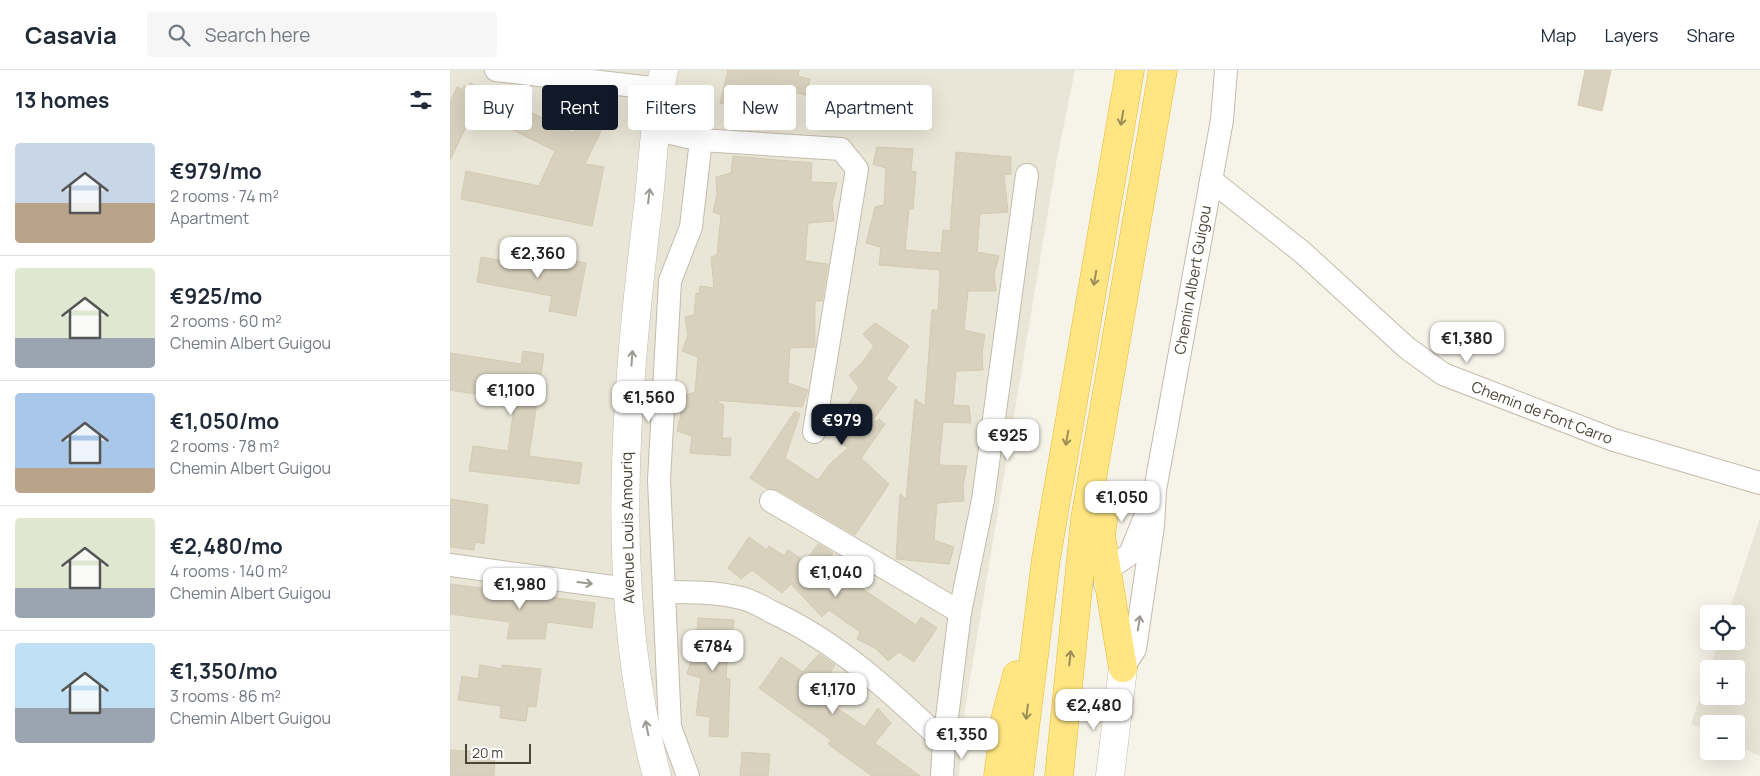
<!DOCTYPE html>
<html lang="en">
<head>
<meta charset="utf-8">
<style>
  body { margin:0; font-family:Manrope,sans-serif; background:#f6f6f7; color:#1f2937; height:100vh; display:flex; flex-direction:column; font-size:19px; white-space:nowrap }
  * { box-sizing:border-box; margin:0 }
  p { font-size:16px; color:#747a83 }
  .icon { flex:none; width:28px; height:28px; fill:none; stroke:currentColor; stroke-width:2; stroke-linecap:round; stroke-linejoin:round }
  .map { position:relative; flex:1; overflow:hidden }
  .drawer { display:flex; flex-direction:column; background:#fff; width:450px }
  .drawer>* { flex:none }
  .guide { position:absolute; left:15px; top:15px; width:475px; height:45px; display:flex; gap:10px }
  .tools { position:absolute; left:1250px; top:535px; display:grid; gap:10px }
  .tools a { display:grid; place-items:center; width:45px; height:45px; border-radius:5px; background:#fff; box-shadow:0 5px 20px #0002; font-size:25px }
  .scale { position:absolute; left:15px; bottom:12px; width:66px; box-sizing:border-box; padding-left:5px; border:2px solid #4a4537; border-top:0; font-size:14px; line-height:18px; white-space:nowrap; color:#4a4537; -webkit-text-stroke:4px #fff; paint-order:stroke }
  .price { position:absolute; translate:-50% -42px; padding:0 11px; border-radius:10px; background:#fff; color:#222; font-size:16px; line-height:32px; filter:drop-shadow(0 1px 2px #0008) }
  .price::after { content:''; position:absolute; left:50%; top:30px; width:15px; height:11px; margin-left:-8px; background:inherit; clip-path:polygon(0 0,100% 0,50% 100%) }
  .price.selected { background:#111827; color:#fff }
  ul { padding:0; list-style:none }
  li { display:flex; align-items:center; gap:15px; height:125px; padding:0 15px }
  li+li { border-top:1px solid #e0e1e3 }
  li span { display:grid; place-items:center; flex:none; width:140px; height:100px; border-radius:5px; color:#555 }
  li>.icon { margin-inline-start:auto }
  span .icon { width:60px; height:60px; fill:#fffc; stroke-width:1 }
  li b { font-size:21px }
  h2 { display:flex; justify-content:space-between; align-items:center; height:60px; padding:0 15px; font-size:21px }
  .chip { padding:0 18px; border-radius:5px; background:#fff; box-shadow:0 5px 20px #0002; font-size:18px; line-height:45px }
  .chip.selected { background:#111827; color:#fff }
  header { display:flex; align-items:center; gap:30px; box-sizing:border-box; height:70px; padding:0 25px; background:#fff; border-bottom:1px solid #e0e1e3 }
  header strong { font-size:24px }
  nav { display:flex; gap:28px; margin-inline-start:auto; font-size:18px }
  .search { width:350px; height:45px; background:#f6f6f7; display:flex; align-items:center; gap:12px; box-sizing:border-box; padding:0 18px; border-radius:5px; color:#747a83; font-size:19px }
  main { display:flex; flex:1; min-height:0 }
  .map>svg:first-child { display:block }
  .residential { fill:#eae6d7 }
  .building { fill:#d8d1be; stroke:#d3cab0 }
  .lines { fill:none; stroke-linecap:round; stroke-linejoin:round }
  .minor-casing { stroke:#c2bcab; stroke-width:24 }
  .tertiary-casing { stroke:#c2bcab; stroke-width:29 }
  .trunk-casing { stroke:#e8b931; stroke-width:29 }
  .minor { stroke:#fff; stroke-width:22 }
  .tertiary { stroke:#fff; stroke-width:28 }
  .trunk { stroke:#ffe682; stroke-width:28 }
  .oneway { stroke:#9b8d59 }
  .oneway2 { stroke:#9b9991 }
  .labels { text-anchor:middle; stroke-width:4; stroke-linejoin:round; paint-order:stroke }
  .street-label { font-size:15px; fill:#4a4537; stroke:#fff }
</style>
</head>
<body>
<header>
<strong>Casavia</strong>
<div class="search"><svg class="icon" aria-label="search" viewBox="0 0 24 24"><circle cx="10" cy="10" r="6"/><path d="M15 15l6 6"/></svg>Search here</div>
<nav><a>Map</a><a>Layers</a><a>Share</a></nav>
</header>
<main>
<section class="drawer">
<h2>13 homes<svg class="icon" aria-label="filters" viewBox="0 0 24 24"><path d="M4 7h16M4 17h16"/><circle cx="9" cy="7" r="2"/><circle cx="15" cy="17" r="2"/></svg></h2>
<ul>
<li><span style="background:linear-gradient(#c9d6e8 60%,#b9a48a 0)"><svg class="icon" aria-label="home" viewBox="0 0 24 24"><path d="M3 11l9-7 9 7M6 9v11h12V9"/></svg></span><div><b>€979/mo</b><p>2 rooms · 74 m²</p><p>Apartment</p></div></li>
<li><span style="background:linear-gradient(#dfe7d0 70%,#9aa5b1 0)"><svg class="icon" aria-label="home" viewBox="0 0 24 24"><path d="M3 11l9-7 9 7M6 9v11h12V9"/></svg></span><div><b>€925/mo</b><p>2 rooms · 60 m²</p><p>Chemin Albert Guigou</p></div></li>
<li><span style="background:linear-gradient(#a9c7e8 75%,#b9a48a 0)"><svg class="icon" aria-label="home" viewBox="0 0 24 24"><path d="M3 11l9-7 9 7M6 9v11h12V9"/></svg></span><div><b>€1,050/mo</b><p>2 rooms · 78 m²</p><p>Chemin Albert Guigou</p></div></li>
<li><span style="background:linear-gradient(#dfe7d0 70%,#9aa5b1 0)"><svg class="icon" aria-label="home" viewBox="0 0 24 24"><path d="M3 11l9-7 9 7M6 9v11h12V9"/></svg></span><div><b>€2,480/mo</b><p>4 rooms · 140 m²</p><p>Chemin Albert Guigou</p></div></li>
<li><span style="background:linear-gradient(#bfe0f5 65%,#9aa5b1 0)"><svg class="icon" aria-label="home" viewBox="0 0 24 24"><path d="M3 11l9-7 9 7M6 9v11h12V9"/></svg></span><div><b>€1,350/mo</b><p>3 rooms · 86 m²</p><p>Chemin Albert Guigou</p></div></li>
</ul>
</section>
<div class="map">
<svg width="1310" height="706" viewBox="0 0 1310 706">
  <rect width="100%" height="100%" fill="#f6f3e9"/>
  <g class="residential">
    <path d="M 0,0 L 625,0 L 606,94 L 515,639 L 509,706 L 0,706 Z"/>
    <path d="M 1310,448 L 1310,686 L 1286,675 L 1286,654 L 1259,654 L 1259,662 L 1241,654 L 1259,601 L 1259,626 L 1286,626 L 1286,599 L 1259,599 L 1269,571 L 1286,571 L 1286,544 L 1278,544 Z"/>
  </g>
  <g class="building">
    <path d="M 278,0 L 349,0 L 348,6 L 360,9 L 356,25 L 344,22 L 339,41 L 291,27 L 288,38 L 270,33 Z"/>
    <path d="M 1135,0 L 1161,0 L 1152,41 L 1128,35 Z"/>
    <path d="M 20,13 L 124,63 L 137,33 L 159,44 L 135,94 L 154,97 L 142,156 L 11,129 L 16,101 L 89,116 L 105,81 L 24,41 L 0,90 L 0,32 L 7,17 L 13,20 L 14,16 L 18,18 Z"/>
    <path d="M 427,77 L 463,79 L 461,101 L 466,102 L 463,139 L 459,139 L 455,180 L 491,183 L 493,160 L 500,161 L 506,82 L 561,87 L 561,104 L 554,105 L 558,142 L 530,144 L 527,182 L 549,186 L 544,204 L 546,221 L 518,221 L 514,260 L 535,265 L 532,283 L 533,300 L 506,301 L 503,335 L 519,336 L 521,353 L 493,352 L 489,395 L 517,396 L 513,415 L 514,431 L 487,433 L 484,470 L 504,477 L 499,494 L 446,489 L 450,424 L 456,429 L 465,329 L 475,336 L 482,240 L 488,240 L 490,200 L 429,195 L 431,177 L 416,173 L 425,137 L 434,135 L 436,98 L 423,94 Z"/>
    <path d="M 283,86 L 362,93 L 361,112 L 387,113 L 382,133 L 384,151 L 358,153 L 355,191 L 378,194 L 372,231 L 365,231 L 365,277 L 340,278 L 338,313 L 358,320 L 352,337 L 264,330 L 274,335 L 272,368 L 281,368 L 280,386 L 240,383 L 242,366 L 227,361 L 231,344 L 230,327 L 245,322 L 248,287 L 232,281 L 238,265 L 235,247 L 244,245 L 246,223 L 249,224 L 250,216 L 264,218 L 261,187 L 267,185 L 271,145 L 263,142 L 267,124 L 266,107 L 281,103 Z"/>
    <path d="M 56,185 L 108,194 L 109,188 L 136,193 L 126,246 L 99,241 L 102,226 L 27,212 L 31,187 L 55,191 Z"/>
    <path d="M 425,253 L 459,276 L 436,309 L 447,317 L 423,350 L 426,352 L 429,349 L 435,354 L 411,388 L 439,414 L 405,465 L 328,420 L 317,419 L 300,408 L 345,341 L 350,344 L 335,388 L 368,410 L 380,394 L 398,378 L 388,371 L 397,356 L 387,344 L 399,333 L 409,318 L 399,305 L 412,293 L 424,276 L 413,264 Z"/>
    <path d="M 73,281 L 94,284 L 79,386 L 132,393 L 129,414 L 19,401 L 23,376 L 58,381 L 65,330 L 0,320 L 0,283 L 71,294 Z"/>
    <path d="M 0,429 L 38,435 L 34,474 L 25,472 L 24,480 L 0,477 Z"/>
    <path d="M 299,467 L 317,480 L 319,476 L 334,486 L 338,480 L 355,492 L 368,474 L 383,483 L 376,494 L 466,555 L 471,547 L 487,558 L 464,592 L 449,582 L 438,591 L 425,578 L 407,569 L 410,562 L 379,540 L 372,547 L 341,514 L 332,523 L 302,500 L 291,509 L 278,498 Z"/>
    <path d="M 0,514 L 145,533 L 142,558 L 97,552 L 95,569 L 57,569 L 60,552 L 0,544 Z"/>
    <path d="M 248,548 L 284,550 L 282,569 L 279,568 L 276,609 L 280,609 L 278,667 L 259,666 L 260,647 L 246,645 L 251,608 L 237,604 L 242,587 L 239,568 L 247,566 Z"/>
    <path d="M 369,584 L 385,595 L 380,603 L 396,610 L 381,634 L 415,657 L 428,638 L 441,653 L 425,673 L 470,706 L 422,706 L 378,674 L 381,670 L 309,618 L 331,587 L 353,602 Z"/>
    <path d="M 30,595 L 52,599 L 52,595 L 91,599 L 86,637 L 78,636 L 76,651 L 50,648 L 51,636 L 8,630 L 12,606 L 28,609 Z"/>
    <path d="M 0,680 L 45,683 L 44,706 L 0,706 Z"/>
    <path d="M 292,682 L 320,684 L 318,706 L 290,706 Z"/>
  </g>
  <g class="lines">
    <g class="minor-casing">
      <g id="minor">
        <path d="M 46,0 L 211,19"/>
        <path d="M 207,60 L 251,70 L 391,79 L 407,99 L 364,362"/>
        <path d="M 761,110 L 852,182 L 957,278 L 993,304 L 1164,370 L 1310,413"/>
        <path d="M 321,431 L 510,542"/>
        <path d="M 0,495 L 178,519"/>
        <path d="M 655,514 L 657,500 L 680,484 L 697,442"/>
        <path d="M 216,522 C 240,522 267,522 291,528 C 302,530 312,537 322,542 C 389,573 441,622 494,672"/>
        <path d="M 673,598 L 685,579 L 703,456 L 705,420 L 772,50 L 776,0"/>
        <path d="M 238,706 L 220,657 L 209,410 L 220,211 L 241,157 L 251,70"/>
        <path d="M 492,706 L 494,672 L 510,542 L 533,430 L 577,105"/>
      </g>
    </g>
    <g class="tertiary-casing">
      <g id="tertiary">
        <path d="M 207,706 C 158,524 175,331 197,146 C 203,98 204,48 214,0"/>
        <path d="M 660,706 L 673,598"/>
      </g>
    </g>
    <g class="trunk-casing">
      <g id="trunk">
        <path d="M 655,434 L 651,466 L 673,598"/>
        <path d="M 548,706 L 556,646 L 567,605"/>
        <path d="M 569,706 L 596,489 L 680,0"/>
        <path d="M 609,706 L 635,449 L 713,0"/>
      </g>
    </g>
    <use href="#minor" class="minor"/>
    <use href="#tertiary" class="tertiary"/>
    <use href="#trunk" class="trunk"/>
  </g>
  <defs><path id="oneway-shaft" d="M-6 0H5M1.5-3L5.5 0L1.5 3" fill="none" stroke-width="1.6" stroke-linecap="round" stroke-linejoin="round" transform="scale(1.25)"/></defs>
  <g class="oneway">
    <use href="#oneway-shaft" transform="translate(672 48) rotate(100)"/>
    <use href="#oneway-shaft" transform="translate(645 208) rotate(100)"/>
    <use href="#oneway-shaft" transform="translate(617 368) rotate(100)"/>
    <use href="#oneway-shaft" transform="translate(620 588) rotate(-84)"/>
    <use href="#oneway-shaft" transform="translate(577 642) rotate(97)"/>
  </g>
  <g class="oneway2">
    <use href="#oneway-shaft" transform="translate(199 126) rotate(-83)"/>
    <use href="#oneway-shaft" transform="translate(182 288) rotate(-86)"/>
    <use href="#oneway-shaft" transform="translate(135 513) rotate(7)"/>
    <use href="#oneway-shaft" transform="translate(689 553) rotate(-81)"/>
    <use href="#oneway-shaft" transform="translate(197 658) rotate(-101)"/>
  </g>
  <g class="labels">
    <g class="street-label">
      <text transform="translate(743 210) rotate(-80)" y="5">Chemin Albert Guigou</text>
      <text transform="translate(1092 343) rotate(21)" y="5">Chemin de Font Carro</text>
      <text transform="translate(178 458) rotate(-91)" y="5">Avenue Louis Amouriq</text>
    </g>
  </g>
</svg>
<div class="tools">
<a><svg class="icon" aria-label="locate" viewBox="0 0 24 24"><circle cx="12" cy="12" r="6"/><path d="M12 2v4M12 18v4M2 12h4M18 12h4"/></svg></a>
<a>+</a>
<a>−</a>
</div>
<div class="scale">20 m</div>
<b class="price" style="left:88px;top:209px">€2,360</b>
<b class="price" style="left:1017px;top:294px">€1,380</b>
<b class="price" style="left:61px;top:346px">€1,100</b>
<b class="price" style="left:199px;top:353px">€1,560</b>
<b class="price selected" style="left:392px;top:376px">€979</b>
<b class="price" style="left:558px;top:391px">€925</b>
<b class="price" style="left:672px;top:453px">€1,050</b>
<b class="price" style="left:386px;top:528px">€1,040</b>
<b class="price" style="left:70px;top:540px">€1,980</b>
<b class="price" style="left:263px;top:602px">€784</b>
<b class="price" style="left:383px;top:645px">€1,170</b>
<b class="price" style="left:644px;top:661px">€2,480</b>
<b class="price" style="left:512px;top:690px">€1,350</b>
<div class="guide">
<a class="chip">Buy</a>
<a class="chip selected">Rent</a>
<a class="chip">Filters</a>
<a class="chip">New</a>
<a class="chip">Apartment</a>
</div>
</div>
</main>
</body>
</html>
